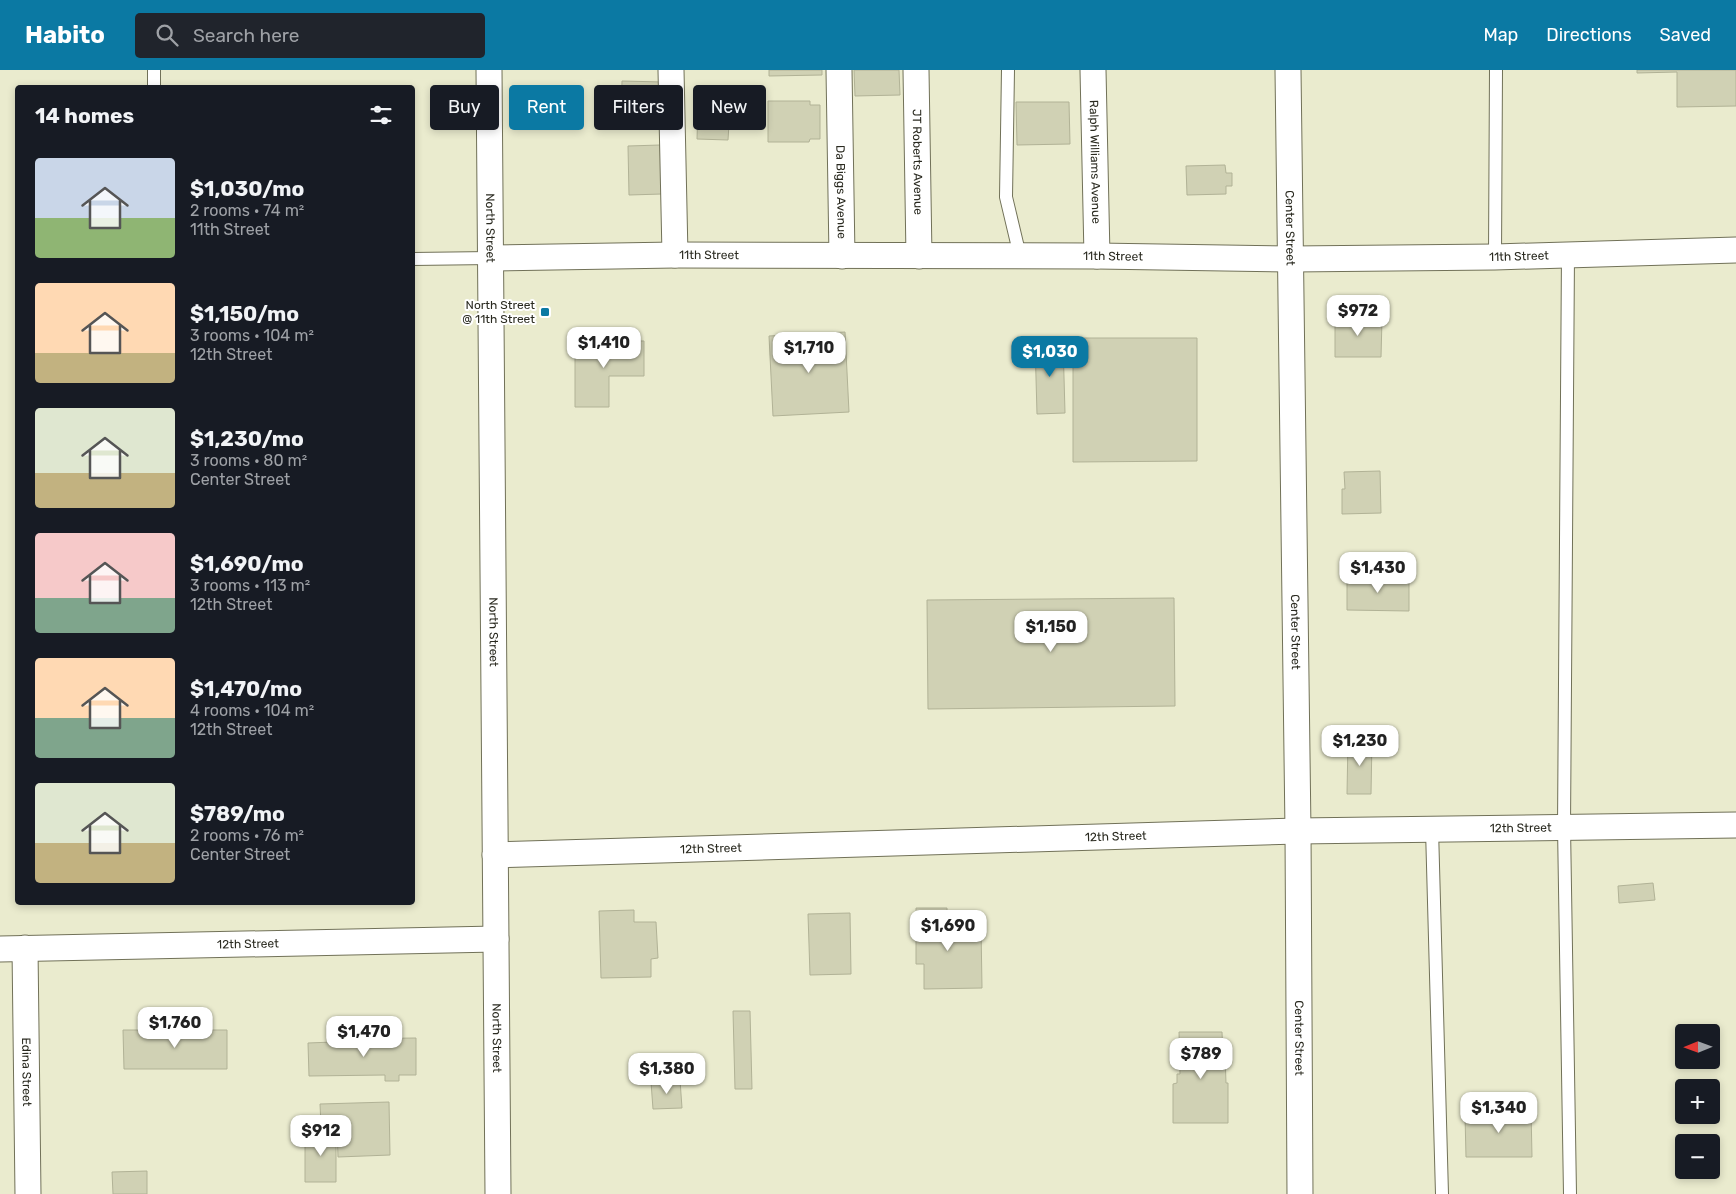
<!DOCTYPE html>
<html lang="en">
<head>
<meta charset="utf-8">
<style>
  body { margin:0; font-family:Rubik,sans-serif; background:#20242c; color:#f1f3f6; height:100vh; display:flex; flex-direction:column; font-size:19px; white-space:nowrap }
  * { box-sizing:border-box; margin:0 }
  p { font-size:16px; color:#9ea1a6 }
  .icon { flex:none; width:28px; height:28px; fill:none; stroke:currentColor; stroke-width:2; stroke-linecap:round; stroke-linejoin:round }
  .map { position:relative; flex:1; overflow:hidden }
  .side { position:absolute; left:15px; top:15px; width:400px; height:820px; display:flex; flex-direction:column; background:#171b24; border-radius:5px; box-shadow:0 2px 8px #0003 }
  .side>* { flex:none }
  .guide { position:absolute; left:430px; top:15px; width:475px; height:45px; display:flex; gap:10px }
  .needle { width:32px; rotate:269deg }
  .controls { position:absolute; left:1675px; top:954px; display:grid; gap:10px }
  .controls a { display:grid; place-items:center; width:45px; height:45px; border-radius:5px; background:#171b24; box-shadow:0 2px 8px #0003; font-size:25px }
  .price { position:absolute; translate:-50% -42px; padding:0 11px; border-radius:10px; background:#fff; color:#222; font-size:16px; line-height:32px; filter:drop-shadow(0 1px 2px #0008) }
  .price::after { content:''; position:absolute; left:50%; top:30px; width:15px; height:11px; margin-left:-8px; background:inherit; clip-path:polygon(0 0,100% 0,50% 100%) }
  .price.active { background:#0b79a3; color:#fff }
  ul { padding:0; list-style:none }
  li { display:flex; align-items:center; gap:15px; height:125px; padding:0 20px }
  li span { display:grid; place-items:center; flex:none; width:140px; height:100px; border-radius:5px; color:#555 }
  li>.icon { margin-inline-start:auto }
  span .icon { width:60px; height:60px; fill:#fffc; stroke-width:1 }
  li b { font-size:21px }
  h2 { display:flex; justify-content:space-between; align-items:center; height:60px; padding:0 20px; font-size:21px }
  .tag { padding:0 18px; border-radius:5px; background:#171b24; box-shadow:0 2px 8px #0003; font-size:18px; line-height:45px }
  .tag.active { background:#0b79a3; color:#fff }
  header { display:flex; align-items:center; gap:30px; box-sizing:border-box; height:70px; padding:0 25px; background:#0b79a3; color:#fff }
  header strong { font-size:24px }
  nav { display:flex; gap:28px; margin-inline-start:auto; font-size:18px }
  .search { width:350px; height:45px; background:#20242c; display:flex; align-items:center; gap:12px; box-sizing:border-box; padding:0 18px; border-radius:5px; color:#9ea1a6; font-size:19px }
  .map>svg:first-child { display:block }
  .building { fill:#d0d1b4; stroke:#b1b296 }
  .lines { fill:none; stroke-linecap:round; stroke-linejoin:round }
  .service-casing { stroke:#717158; stroke-width:14 }
  .minor-casing { stroke:#717158; stroke-width:27 }
  .service { stroke:#fff; stroke-width:12 }
  .minor { stroke:#fff; stroke-width:25 }
  .poi-dot { fill:#0b79a3; stroke:#fff; stroke-width:2 }
  .labels { text-anchor:middle; stroke-width:4; stroke-linejoin:round; paint-order:stroke }
  .street-label { font-size:12px; fill:#2a2a20; stroke:#fff }
  .poi-label { font-size:12px; fill:#2a2a20; stroke:#fff; text-anchor:end }
</style>
</head>
<body>
<header>
<strong>Habito</strong>
<div class="search"><svg class="icon" aria-label="search" viewBox="0 0 24 24"><circle cx="10" cy="10" r="6"/><path d="M15 15l6 6"/></svg>Search here</div>
<nav><a>Map</a><a>Directions</a><a>Saved</a></nav>
</header>
<div class="map">
<svg width="1736" height="1124" viewBox="0 0 1736 1124">
  <rect width="100%" height="100%" fill="#eaebce"/>
  <g class="building">
    <path d="M 769,0 L 822,0 L 822,5 L 769,6 Z"/>
    <path d="M 854,0 L 899,0 L 900,25 L 855,26 Z"/>
    <path d="M 1637,0 L 1736,0 L 1736,36 L 1677,37 L 1677,2 L 1637,3 Z"/>
    <path d="M 622,11 L 663,12 L 663,51 L 621,50 Z"/>
    <path d="M 768,31 L 810,31 L 810,35 L 820,35 L 820,69 L 810,69 L 809,72 L 768,72 Z"/>
    <path d="M 1016,32 L 1069,32 L 1070,74 L 1017,75 Z"/>
    <path d="M 698,37 L 730,38 L 728,70 L 697,69 Z"/>
    <path d="M 660,75 L 662,124 L 629,125 L 628,76 Z"/>
    <path d="M 1225,95 L 1226,103 L 1232,103 L 1232,116 L 1226,116 L 1226,124 L 1187,125 L 1186,96 Z"/>
    <path d="M 1351,243 L 1367,243 L 1367,249 L 1382,249 L 1381,287 L 1335,287 L 1335,248 L 1351,249 Z"/>
    <path d="M 845,262 L 849,342 L 773,346 L 769,266 Z"/>
    <path d="M 1073,268 L 1197,268 L 1197,391 L 1073,392 Z"/>
    <path d="M 575,271 L 644,271 L 644,306 L 609,306 L 609,337 L 575,337 Z"/>
    <path d="M 1063,271 L 1065,343 L 1037,344 L 1035,272 Z"/>
    <path d="M 1380,401 L 1381,443 L 1342,444 L 1342,419 L 1345,419 L 1344,402 Z"/>
    <path d="M 1347,507 L 1409,507 L 1409,541 L 1347,540 Z"/>
    <path d="M 1174,528 L 1175,636 L 928,639 L 927,530 Z"/>
    <path d="M 1348,670 L 1372,670 L 1371,724 L 1347,724 Z"/>
    <path d="M 1653,813 L 1655,830 L 1619,833 L 1618,816 Z"/>
    <path d="M 916,838 L 947,838 L 947,853 L 949,853 L 949,857 L 981,857 L 982,918 L 924,919 L 924,894 L 916,894 Z"/>
    <path d="M 634,840 L 634,852 L 656,852 L 658,888 L 651,889 L 651,907 L 601,908 L 599,841 Z"/>
    <path d="M 850,843 L 851,904 L 810,905 L 808,844 Z"/>
    <path d="M 733,941 L 750,941 L 752,1019 L 735,1019 Z"/>
    <path d="M 123,960 L 227,960 L 227,999 L 124,999 Z"/>
    <path d="M 1179,962 L 1222,962 L 1223,985 L 1225,985 L 1226,1013 L 1228,1013 L 1228,1053 L 1173,1053 L 1173,1014 L 1177,1013 L 1177,1004 L 1180,1004 Z"/>
    <path d="M 416,968 L 416,1005 L 399,1005 L 399,1011 L 385,1011 L 385,1005 L 309,1006 L 308,973 L 333,972 L 333,969 Z"/>
    <path d="M 680,1010 L 682,1038 L 653,1039 L 651,1012 Z"/>
    <path d="M 389,1032 L 390,1085 L 338,1087 L 337,1055 L 321,1055 L 320,1034 Z"/>
    <path d="M 1492,1040 L 1531,1040 L 1532,1087 L 1466,1087 L 1465,1045 L 1492,1044 Z"/>
    <path d="M 336,1062 L 336,1112 L 305,1112 L 305,1063 Z"/>
    <path d="M 147,1101 L 147,1124 L 113,1124 L 112,1102 Z"/>
  </g>
  <g class="lines">
    <g class="service-casing">
      <g id="service">
        <path d="M 1008,0 L 1006,127 L 1020,186"/>
        <path d="M 154,18 L 154,0"/>
        <path d="M 1568,184 L 1564,757 L 1570,1124"/>
        <path d="M 1495,187 L 1496,0"/>
        <path d="M 412,189 L 491,188"/>
        <path d="M 1432,759 L 1442,1124"/>
      </g>
    </g>
    <g class="minor-casing">
      <g id="minor">
        <path id="s1" d="M 489,0 L 498,1124"/>
        <path d="M 671,0 L 675,185"/>
        <path id="s2" d="M 839,0 L 842,186"/>
        <path id="s3" d="M 916,0 L 919,186"/>
        <path id="s4" d="M 1093,0 L 1097,186"/>
        <path id="s5" d="M 1288,0 L 1298,761 L 1300,1124"/>
        <path id="s6" d="M 491,188 L 675,185 L 1097,186 L 1292,189 L 1495,187 L 1736,180"/>
        <path id="s7" d="M 495,785 L 1298,761 L 1736,755"/>
        <path id="s8" d="M 25,878 L 28,1124"/>
        <path id="s9" d="M 0,879 L 496,869"/>
      </g>
    </g>
    <use href="#service" class="service"/>
    <use href="#minor" class="minor"/>
  </g>
  <rect class="poi-dot" x="540" y="237" width="10" height="10" rx="2.5"/>
  <g class="labels">
    <g class="street-label">
      <text dy="4" stroke="none"><textPath href="#s3" startOffset="92">JT Roberts Avenue</textPath></text>
      <text dy="4" stroke="none"><textPath href="#s4" startOffset="92">Ralph Williams Avenue</textPath></text>
      <text dy="4" stroke="none"><textPath href="#s2" startOffset="122">Da Biggs Avenue</textPath></text>
      <text dy="4" stroke="none"><textPath href="#s1" startOffset="158">North Street</textPath></text>
      <text dy="4" stroke="none"><textPath href="#s5" startOffset="158">Center Street</textPath></text>
      <text dy="4" stroke="none"><textPath href="#s6" startOffset="218">11th Street</textPath></text>
      <text dy="4" stroke="none"><textPath href="#s6" startOffset="622">11th Street</textPath></text>
      <text dy="4" stroke="none"><textPath href="#s6" startOffset="1028">11th Street</textPath></text>
      <text dy="4" stroke="none"><textPath href="#s1" startOffset="562">North Street</textPath></text>
      <text dy="4" stroke="none"><textPath href="#s5" startOffset="562">Center Street</textPath></text>
      <text dy="4" stroke="none"><textPath href="#s7" startOffset="1026">12th Street</textPath></text>
      <text dy="4" stroke="none"><textPath href="#s7" startOffset="621">12th Street</textPath></text>
      <text dy="4" stroke="none"><textPath href="#s7" startOffset="216">12th Street</textPath></text>
      <text dy="4" stroke="none"><textPath href="#s9" startOffset="248">12th Street</textPath></text>
      <text dy="4" stroke="none"><textPath href="#s1" startOffset="968">North Street</textPath></text>
      <text dy="4" stroke="none"><textPath href="#s5" startOffset="968">Center Street</textPath></text>
      <text dy="4" stroke="none"><textPath href="#s8" startOffset="124">Edina Street</textPath></text>
    </g>
    <g class="poi-label">
      <text x="535" y="239">North Street<tspan x="535" dy="14">@ 11th Street</tspan></text>
    </g>
  </g>
</svg>
<div class="controls">
<a><svg class="needle" viewBox="-14 -14 28 28"><path d="M0-13l5 13h-10z" fill="#e53935"/><path d="M0 13l5-13h-10z" fill="#9ea1a6"/></svg></a>
<a>+</a>
<a>−</a>
</div>
<b class="price" style="left:1358px;top:267px">$972</b>
<b class="price" style="left:604px;top:299px">$1,410</b>
<b class="price" style="left:809px;top:304px">$1,710</b>
<b class="price active" style="left:1050px;top:308px">$1,030</b>
<b class="price" style="left:1378px;top:524px">$1,430</b>
<b class="price" style="left:1051px;top:583px">$1,150</b>
<b class="price" style="left:1360px;top:697px">$1,230</b>
<b class="price" style="left:948px;top:882px">$1,690</b>
<b class="price" style="left:175px;top:979px">$1,760</b>
<b class="price" style="left:364px;top:988px">$1,470</b>
<b class="price" style="left:1201px;top:1010px">$789</b>
<b class="price" style="left:667px;top:1025px">$1,380</b>
<b class="price" style="left:1499px;top:1064px">$1,340</b>
<b class="price" style="left:321px;top:1087px">$912</b>
<div class="guide">
<a class="tag">Buy</a>
<a class="tag active">Rent</a>
<a class="tag">Filters</a>
<a class="tag">New</a>
</div>
<section class="side">
<h2>14 homes<svg class="icon" aria-label="filters" viewBox="0 0 24 24"><path d="M4 7h16M4 17h16"/><circle cx="9" cy="7" r="2"/><circle cx="15" cy="17" r="2"/></svg></h2>
<ul>
<li><span style="background:linear-gradient(#c9d6e8 60%,#8fb573 0)"><svg class="icon" aria-label="home" viewBox="0 0 24 24"><path d="M3 11l9-7 9 7M6 9v11h12V9"/></svg></span><div><b>$1,030/mo</b><p>2 rooms · 74 m²</p><p>11th Street</p></div></li>
<li><span style="background:linear-gradient(#ffd9b3 70%,#c2b280 0)"><svg class="icon" aria-label="home" viewBox="0 0 24 24"><path d="M3 11l9-7 9 7M6 9v11h12V9"/></svg></span><div><b>$1,150/mo</b><p>3 rooms · 104 m²</p><p>12th Street</p></div></li>
<li><span style="background:linear-gradient(#dfe7d0 65%,#c2b280 0)"><svg class="icon" aria-label="home" viewBox="0 0 24 24"><path d="M3 11l9-7 9 7M6 9v11h12V9"/></svg></span><div><b>$1,230/mo</b><p>3 rooms · 80 m²</p><p>Center Street</p></div></li>
<li><span style="background:linear-gradient(#f6c9c9 65%,#7fa58c 0)"><svg class="icon" aria-label="home" viewBox="0 0 24 24"><path d="M3 11l9-7 9 7M6 9v11h12V9"/></svg></span><div><b>$1,690/mo</b><p>3 rooms · 113 m²</p><p>12th Street</p></div></li>
<li><span style="background:linear-gradient(#ffd9b3 60%,#7fa58c 0)"><svg class="icon" aria-label="home" viewBox="0 0 24 24"><path d="M3 11l9-7 9 7M6 9v11h12V9"/></svg></span><div><b>$1,470/mo</b><p>4 rooms · 104 m²</p><p>12th Street</p></div></li>
<li><span style="background:linear-gradient(#dfe7d0 60%,#c2b280 0)"><svg class="icon" aria-label="home" viewBox="0 0 24 24"><path d="M3 11l9-7 9 7M6 9v11h12V9"/></svg></span><div><b>$789/mo</b><p>2 rooms · 76 m²</p><p>Center Street</p></div></li>
</ul>
</section>
</div>
</body>
</html>
